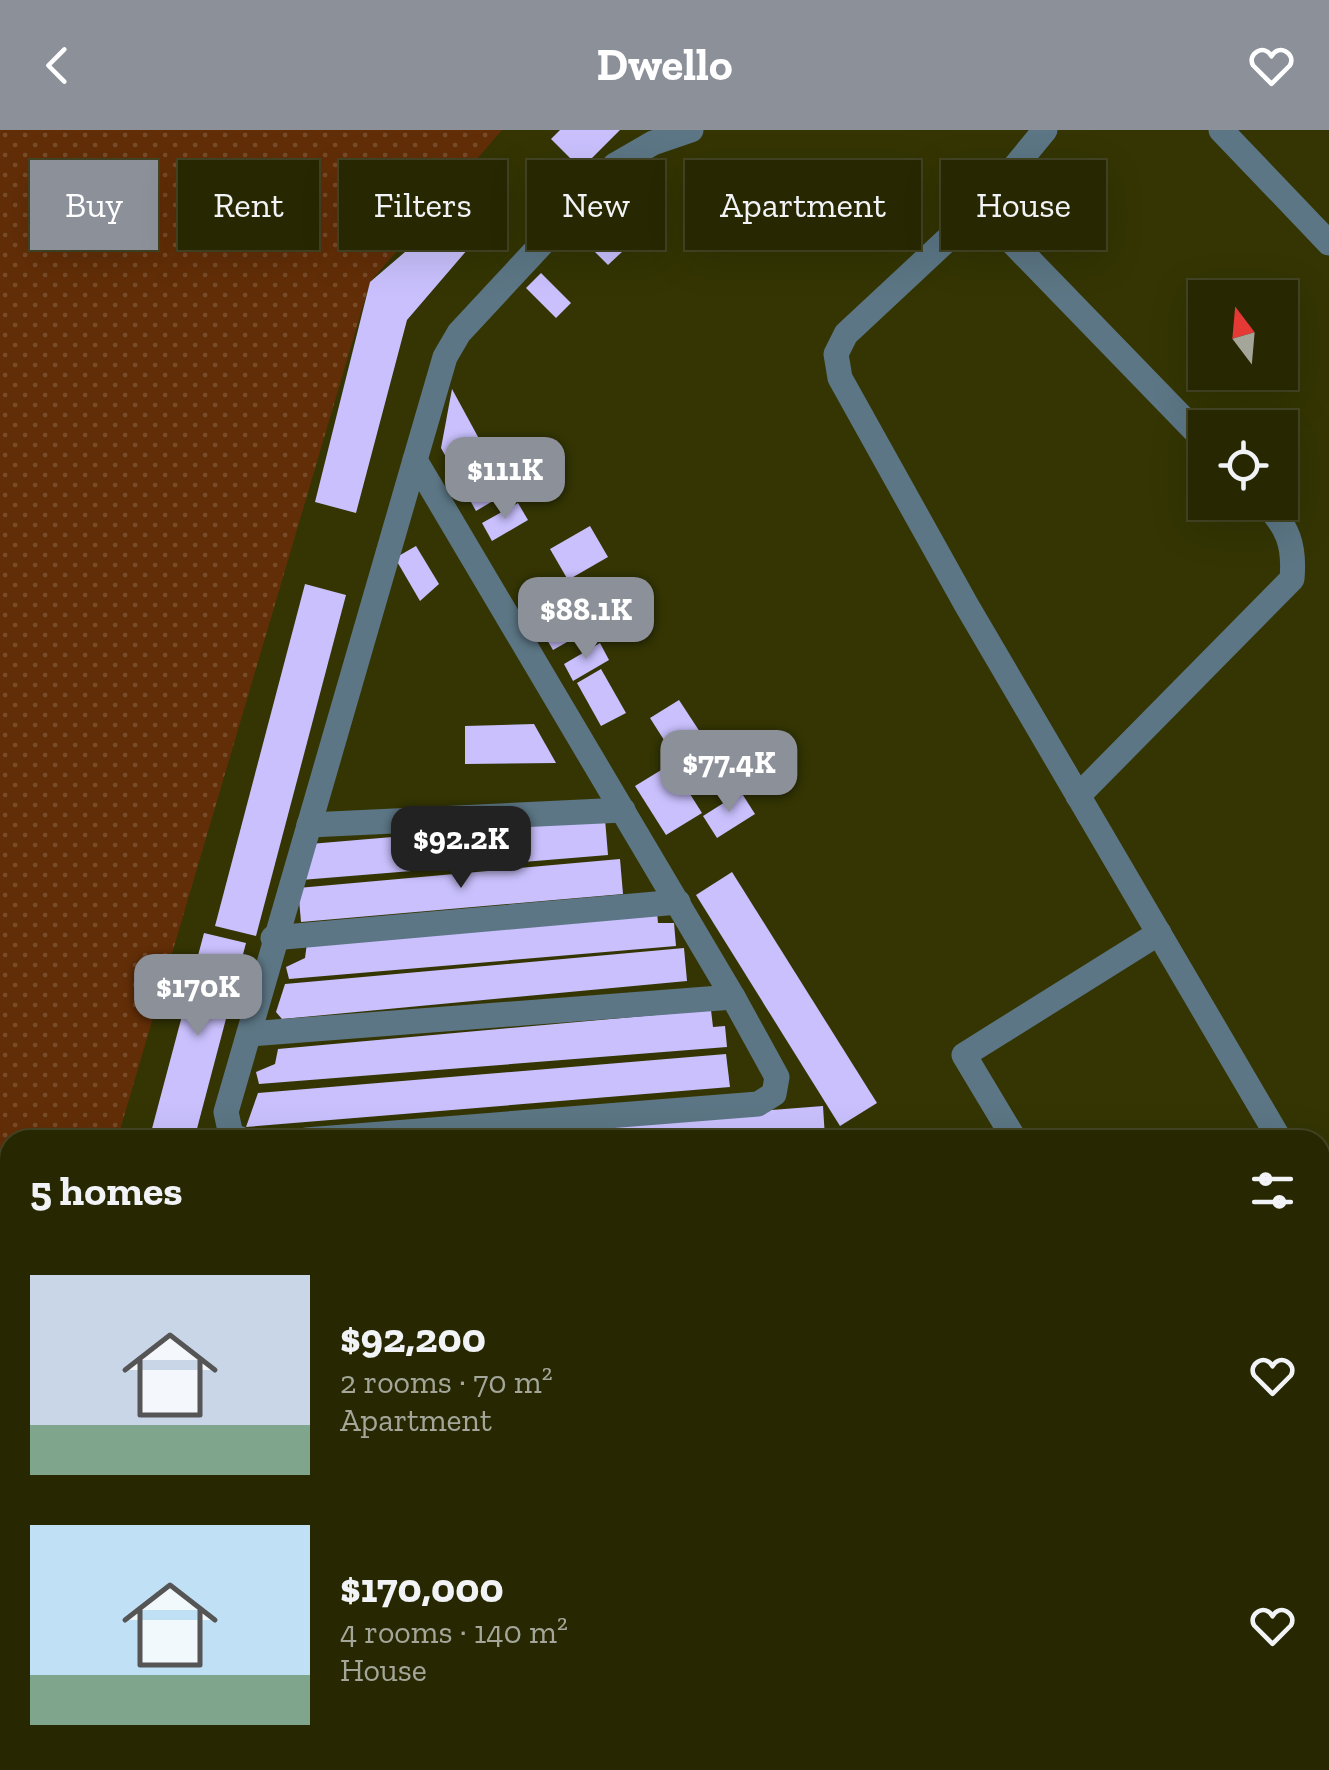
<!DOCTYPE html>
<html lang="en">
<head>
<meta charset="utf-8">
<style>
  body { margin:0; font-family:"Zilla Slab",serif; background:#333411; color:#f1f3f6; height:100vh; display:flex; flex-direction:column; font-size:38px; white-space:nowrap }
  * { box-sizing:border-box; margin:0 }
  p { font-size:32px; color:#a4a699 }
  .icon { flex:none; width:55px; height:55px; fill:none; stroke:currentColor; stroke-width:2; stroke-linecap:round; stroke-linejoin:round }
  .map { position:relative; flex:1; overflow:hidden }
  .panel { position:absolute; left:0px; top:1000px; width:1330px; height:640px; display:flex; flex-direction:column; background:#272802; border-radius:30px 30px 0 0; box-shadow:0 10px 40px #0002,0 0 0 2px #434424 }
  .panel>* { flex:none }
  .guide { position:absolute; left:30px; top:30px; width:1270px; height:90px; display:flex; gap:20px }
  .needle { width:65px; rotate:344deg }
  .controls { position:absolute; left:1188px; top:150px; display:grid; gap:20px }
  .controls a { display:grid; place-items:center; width:110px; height:110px; border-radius:0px; background:#272802; box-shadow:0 10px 40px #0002,0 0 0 2px #434424; font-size:50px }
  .price { position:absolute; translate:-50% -85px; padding:0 22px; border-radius:20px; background:#8c9099; color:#fff; font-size:32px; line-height:65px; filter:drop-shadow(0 2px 5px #0008) }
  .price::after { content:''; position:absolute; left:50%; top:60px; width:30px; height:22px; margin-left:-15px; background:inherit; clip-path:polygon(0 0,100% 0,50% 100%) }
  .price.active { background:#222; color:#fff }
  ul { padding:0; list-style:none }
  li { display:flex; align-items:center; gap:30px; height:250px; padding:0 30px }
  li span { display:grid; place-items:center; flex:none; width:280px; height:200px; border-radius:0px; color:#555 }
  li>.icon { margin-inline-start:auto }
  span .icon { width:120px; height:120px; fill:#fffc; stroke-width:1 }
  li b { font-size:42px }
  h2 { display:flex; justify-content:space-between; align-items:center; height:120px; padding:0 30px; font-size:42px }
  .chip { padding:0 35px; border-radius:0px; background:#272802; box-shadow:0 10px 40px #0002,0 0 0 2px #434424; font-size:35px; line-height:90px }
  .chip.active { background:#8c9099; color:#fff }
  header { display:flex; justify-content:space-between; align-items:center; height:130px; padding:0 30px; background:#8c9099; color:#fff; font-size:45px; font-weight:700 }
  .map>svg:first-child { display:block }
  .grass { fill:url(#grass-dots) }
  .building { fill:#c9c0fd }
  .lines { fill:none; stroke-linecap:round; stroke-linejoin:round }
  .minor { stroke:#5c7685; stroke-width:25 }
</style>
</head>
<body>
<header><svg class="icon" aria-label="back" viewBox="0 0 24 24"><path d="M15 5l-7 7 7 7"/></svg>Dwello<svg class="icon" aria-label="heart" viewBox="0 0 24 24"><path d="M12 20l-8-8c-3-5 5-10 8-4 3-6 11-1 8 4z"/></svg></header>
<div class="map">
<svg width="1329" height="1640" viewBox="0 0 1329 1640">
  <defs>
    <pattern id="grass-dots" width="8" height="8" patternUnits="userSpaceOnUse" patternTransform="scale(2.5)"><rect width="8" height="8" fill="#622e07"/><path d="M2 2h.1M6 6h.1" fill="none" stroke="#784c29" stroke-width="1.8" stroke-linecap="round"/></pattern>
  </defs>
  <rect width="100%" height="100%" fill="#343503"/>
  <path class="grass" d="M 0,0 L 502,0 L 370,152 L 117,1010 L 10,1010 L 10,1515 L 0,1551 Z"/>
  <g class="building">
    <path d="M 560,0 L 620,0 L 581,39 L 551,9 Z"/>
    <path d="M 447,86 L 474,112 L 407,190 L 356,383 L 315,372 L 370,152 Z"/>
    <path d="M 593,90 L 623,121 L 608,135 L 578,105 Z"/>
    <path d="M 541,143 L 571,173 L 556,188 L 526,158 Z"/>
    <path d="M 452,259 L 508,362 L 476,381 L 441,318 Z"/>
    <path d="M 518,373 L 528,390 L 492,411 L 482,393 Z"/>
    <path d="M 590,396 L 608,427 L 568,450 L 550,419 Z"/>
    <path d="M 416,416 L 439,454 L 420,471 L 395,428 Z"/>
    <path d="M 305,454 L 346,465 L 256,806 L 215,796 Z"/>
    <path d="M 563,454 L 590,499 L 553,520 L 527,476 Z"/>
    <path d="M 600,513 L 609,530 L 573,551 L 564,534 Z"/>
    <path d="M 601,539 L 626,583 L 601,596 L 577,553 Z"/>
    <path d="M 679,570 L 700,602 L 671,621 L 650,588 Z"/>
    <path d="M 534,594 L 556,633 L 465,634 L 465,596 Z"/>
    <path d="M 671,634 L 702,683 L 666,705 L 635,656 Z"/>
    <path d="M 741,662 L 755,684 L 717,708 L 703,686 Z"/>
    <path d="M 605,689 L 608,725 L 301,750 L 310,714 Z"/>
    <path d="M 620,729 L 623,764 L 301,792 L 298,758 Z"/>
    <path d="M 732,742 L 877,973 L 840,996 L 696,765 Z"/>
    <path d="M 657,782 L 658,793 L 674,793 L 676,816 L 289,849 L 286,837 L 305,828 L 307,813 Z"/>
    <path d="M 204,803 L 246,813 L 194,1010 L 149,1010 Z"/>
    <path d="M 684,818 L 687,851 L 282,889 L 276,882 L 285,854 Z"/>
    <path d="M 711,880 L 713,897 L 725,896 L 727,917 L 259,954 L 256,942 L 275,934 L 278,919 Z"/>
    <path d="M 726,924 L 730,957 L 246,997 L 258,963 Z"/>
    <path d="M 823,976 L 825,1008 L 458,1010 L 457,1004 Z"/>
    <path d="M 59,1630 L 98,1630 L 95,1640 Z"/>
    <path d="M 139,1630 L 172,1630 L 175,1640 L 143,1640 Z"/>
    <path d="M 191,1630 L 222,1630 L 226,1640 L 194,1640 Z"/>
    <path d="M 238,1630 L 270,1630 L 241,1640 Z"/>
    <path d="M 319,1630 L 322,1640 L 291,1640 L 289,1632 Z"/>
    <path d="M 334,1630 L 365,1630 L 368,1640 L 337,1640 Z"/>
    <path d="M 383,1630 L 415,1630 L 419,1640 L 387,1640 Z"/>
    <path d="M 434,1630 L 465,1630 L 468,1640 L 437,1640 Z"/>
    <path d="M 485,1630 L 517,1630 L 520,1640 L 488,1640 Z"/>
    <path d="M 530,1630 L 562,1630 L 565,1640 L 533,1640 Z"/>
    <path d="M 582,1630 L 613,1630 L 616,1640 L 585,1640 Z"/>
    <path d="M 625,1630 L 656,1630 L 659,1640 L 628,1640 Z"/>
    <path d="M 679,1630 L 710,1630 L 713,1640 L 682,1640 Z"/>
    <path d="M 722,1630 L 754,1630 L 758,1640 L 725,1640 Z"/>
    <path d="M 774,1630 L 806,1630 L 809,1640 L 777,1640 Z"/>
    <path d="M 819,1630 L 851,1630 L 854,1640 L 822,1640 Z"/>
    <path d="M 869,1630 L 901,1630 L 904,1640 L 872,1640 Z"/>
    <path d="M 909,1630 L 941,1630 L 942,1635 L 912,1640 Z"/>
    <path d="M 988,1630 L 1092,1630 L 1093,1631 L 1064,1640 L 987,1640 Z"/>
    <path d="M 1140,1630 L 1212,1630 L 1215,1640 L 1111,1640 Z"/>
    <path d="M 0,1631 L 28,1639 L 28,1640 L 0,1640 Z"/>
  </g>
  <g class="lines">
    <g class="minor">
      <path d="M 1045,0 L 980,79 L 846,204 L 836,224 L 840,248 L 967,476 L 1280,1010"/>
      <path d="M 1221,0 L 1329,113"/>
      <path d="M 980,79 L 1205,311"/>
      <path d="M 1078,666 L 1292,449 C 1295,415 1288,397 1264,372"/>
      <path d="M 309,695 L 623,680"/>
      <path d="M 273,808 L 678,772"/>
      <path d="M 249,904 L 733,867"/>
      <path d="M 243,1010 L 231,1005 L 226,982 L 415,330"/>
      <path d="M 306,1010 L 758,974 L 774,964 L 777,947 L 733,867 L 415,330 L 445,227 L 459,203 L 615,35 L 653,13 L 691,0"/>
      <path d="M 1015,1010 L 964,925 L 1159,803"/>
      <path d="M 1320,1072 L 1329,1087"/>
      <path d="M 0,1285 L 10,1249"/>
      <path d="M 1320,1546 L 1329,1574"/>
      <path d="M 964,1630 L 967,1640"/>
      <path d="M 116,1640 L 119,1630"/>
    </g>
  </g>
</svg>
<div class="controls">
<a><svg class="needle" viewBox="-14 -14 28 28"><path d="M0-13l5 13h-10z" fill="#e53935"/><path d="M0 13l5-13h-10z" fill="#a4a699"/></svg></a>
<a><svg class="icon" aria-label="locate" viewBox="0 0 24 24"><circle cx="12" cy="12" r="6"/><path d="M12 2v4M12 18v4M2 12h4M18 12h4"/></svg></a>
</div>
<b class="price" style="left:505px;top:392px">$111K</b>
<b class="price" style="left:586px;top:532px">$88.1K</b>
<b class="price" style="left:729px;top:685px">$77.4K</b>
<b class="price active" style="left:461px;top:761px">$92.2K</b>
<b class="price" style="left:198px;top:909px">$170K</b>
<div class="guide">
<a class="chip active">Buy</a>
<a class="chip">Rent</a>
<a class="chip">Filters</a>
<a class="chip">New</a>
<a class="chip">Apartment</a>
<a class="chip">House</a>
</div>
<section class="panel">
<h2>5 homes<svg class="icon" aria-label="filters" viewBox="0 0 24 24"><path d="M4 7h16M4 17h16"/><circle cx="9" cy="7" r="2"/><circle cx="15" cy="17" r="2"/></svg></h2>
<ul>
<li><span style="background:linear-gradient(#c9d6e8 75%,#7fa58c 0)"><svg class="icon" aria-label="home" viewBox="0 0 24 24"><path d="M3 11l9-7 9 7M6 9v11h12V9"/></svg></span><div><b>$92,200</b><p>2 rooms · 70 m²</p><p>Apartment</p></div><svg class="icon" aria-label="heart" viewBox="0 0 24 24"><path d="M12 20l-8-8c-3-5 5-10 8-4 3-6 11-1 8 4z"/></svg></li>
<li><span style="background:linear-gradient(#bfe0f5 75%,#7fa58c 0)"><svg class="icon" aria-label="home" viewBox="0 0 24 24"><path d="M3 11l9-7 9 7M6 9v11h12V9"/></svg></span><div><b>$170,000</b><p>4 rooms · 140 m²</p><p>House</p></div><svg class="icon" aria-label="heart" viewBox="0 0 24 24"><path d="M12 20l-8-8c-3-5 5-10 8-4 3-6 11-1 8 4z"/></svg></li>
</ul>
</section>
</div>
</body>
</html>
